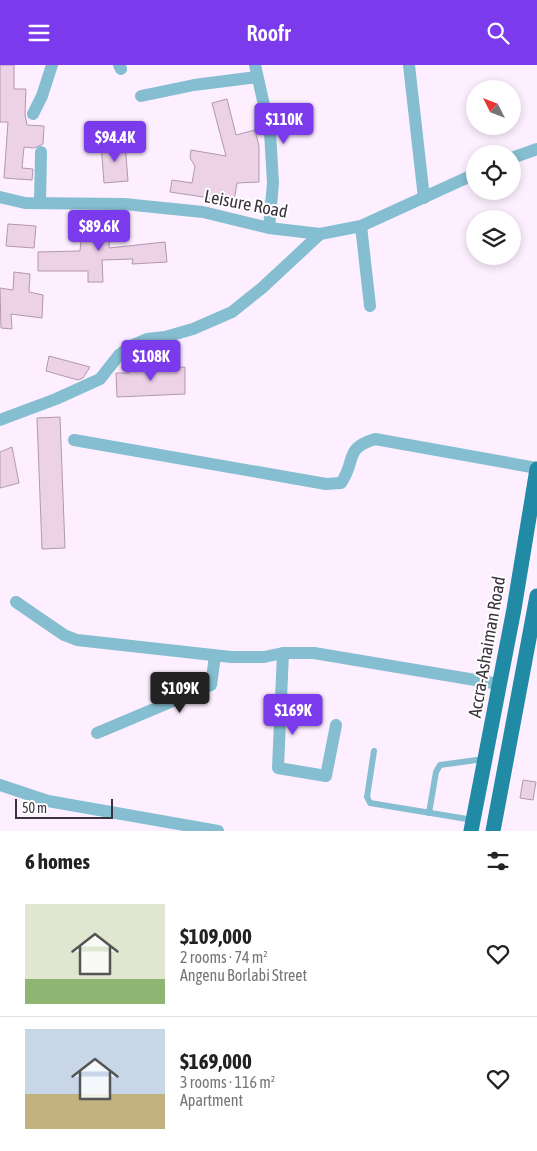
<!DOCTYPE html>
<html lang="en">
<head>
<meta charset="utf-8">
<style>
  body { margin:0; font-family:"Asap Condensed",sans-serif; background:#f2f2f2; color:#222; height:100vh; display:flex; flex-direction:column; font-size:19px; white-space:nowrap }
  * { box-sizing:border-box; margin:0 }
  p { font-size:16px; color:#767676 }
  .icon { flex:none; width:28px; height:28px; fill:none; stroke:currentColor; stroke-width:2; stroke-linecap:round; stroke-linejoin:round }
  .map { position:relative; height:766px; overflow:hidden }
  .side { display:flex; flex-direction:column; background:#fff; flex:1 }
  .side>* { flex:none }
  .needle { width:32px; rotate:312deg }
  .buttons { position:absolute; left:466px; top:15px; display:grid; gap:10px }
  .buttons a { display:grid; place-items:center; width:55px; height:55px; border-radius:50%; background:#fff; box-shadow:0 2px 8px #0003; font-size:25px }
  .scale { position:absolute; left:15px; bottom:12px; width:98px; box-sizing:border-box; padding-left:5px; border:2px solid #3b333c; border-top:0; font-size:14px; line-height:18px; white-space:nowrap; color:#3b333c; -webkit-text-stroke:4px #fff; paint-order:stroke }
  .price { position:absolute; translate:-50% -42px; padding:0 11px; border-radius:5px; background:#7c3aed; color:#fff; font-size:16px; line-height:32px; filter:drop-shadow(0 1px 2px #0008) }
  .price::after { content:''; position:absolute; left:50%; top:30px; width:15px; height:11px; margin-left:-8px; background:inherit; clip-path:polygon(0 0,100% 0,50% 100%) }
  .price.selected { background:#222; color:#fff }
  ul { padding:0; list-style:none }
  li { display:flex; align-items:center; gap:15px; height:125px; padding:0 25px }
  li+li { border-top:1px solid #e0e0e0 }
  li span { display:grid; place-items:center; flex:none; width:140px; height:100px; border-radius:0px; color:#555 }
  li>.icon { margin-inline-start:auto }
  span .icon { width:60px; height:60px; fill:#fffc; stroke-width:1 }
  li b { font-size:21px }
  h2 { display:flex; justify-content:space-between; align-items:center; height:60px; padding:0 25px; font-size:21px }
  header { display:flex; justify-content:space-between; align-items:center; height:65px; padding:0 25px; background:#7c3aed; color:#fff; font-size:22px; font-weight:600 }
  .map>svg:first-child { display:block }
  .building { fill:#edd2e7; stroke:#b298ac }
  .lines { fill:none; stroke-linecap:round; stroke-linejoin:round }
  .lane { stroke:#84bed0; stroke-width:6 }
  .street { stroke:#84bed0; stroke-width:12 }
  .primary { stroke:#218aa5; stroke-width:15 }
  .labels { text-anchor:middle; stroke-width:4; stroke-linejoin:round; paint-order:stroke }
  .street-label { font-size:18px; fill:#3b333c; stroke:#fff }
</style>
</head>
<body>
<header><svg class="icon" aria-label="menu" viewBox="0 0 24 24"><path d="M4 6h16M4 12h16M4 18h16"/></svg>Roofr<svg class="icon" aria-label="search" viewBox="0 0 24 24"><circle cx="10" cy="10" r="6"/><path d="M15 15l6 6"/></svg></header>
<div class="map">
<svg width="537" height="766" viewBox="0 0 537 766">
  <rect width="100%" height="100%" fill="#fdefff"/>
  <g class="building">
    <path d="M 0,0 L 14,0 L 14,24 L 26,24 L 25,49 L 27,60 L 44,61 L 43,79 L 34,83 L 24,82 L 22,103 L 33,104 L 32,115 L 4,113 L 8,57 L 0,57 Z"/>
    <path d="M 227,34 L 236,70 L 255,65 L 259,81 L 259,117 L 237,118 L 233,142 L 209,139 L 210,133 L 170,127 L 172,115 L 192,118 L 195,101 L 190,93 L 191,85 L 226,91 L 212,38 Z"/>
    <path d="M 125,77 L 128,116 L 104,118 L 101,79 Z"/>
    <path d="M 84,150 L 111,150 L 109,183 L 165,177 L 167,197 L 132,199 L 133,194 L 102,195 L 103,217 L 88,217 L 88,206 L 38,206 L 38,187 L 80,186 L 82,166 L 84,167 Z"/>
    <path d="M 8,159 L 36,161 L 34,183 L 6,181 Z"/>
    <path d="M 14,207 L 30,209 L 29,227 L 43,230 L 42,253 L 11,249 L 12,264 L 1,263 L 0,223 L 13,225 Z"/>
    <path d="M 49,291 L 90,302 L 83,313 L 78,315 L 46,306 Z"/>
    <path d="M 185,302 L 185,329 L 117,332 L 116,308 L 129,308 L 129,305 Z"/>
    <path d="M 60,352 L 65,483 L 42,484 L 37,353 Z"/>
    <path d="M 12,382 L 19,418 L 0,423 L 0,387 Z"/>
    <path d="M 523,715 L 536,717 L 533,735 L 520,733 Z"/>
  </g>
  <g class="lines">
    <g class="lane">
      <path d="M 374,686 L 367,732 L 370,738 L 473,755"/>
      <path d="M 429,748 L 436,707 L 440,700 L 484,694"/>
    </g>
    <g class="street">
      <path d="M 119,0 L 121,4"/>
      <path d="M 255,0 L 270,67 L 273,118 L 269,163"/>
      <path d="M 409,0 L 424,133"/>
      <path d="M 141,31 L 194,20 L 257,12"/>
      <path d="M 33,49 L 42,31 L 52,0"/>
      <path d="M 512,93 L 537,84"/>
      <path d="M 0,132 L 25,138 L 124,139 L 203,147 L 269,163 L 320,169 L 361,161 L 475,109"/>
      <path d="M 40,137 L 41,87"/>
      <path d="M 361,161 L 370,241"/>
      <path d="M 0,355 L 56,334 L 100,314 L 119,290 L 133,280 L 147,274 L 165,272 L 193,264 L 232,247 L 262,223 L 320,169"/>
      <path d="M 74,375 L 326,419 L 341,418 C 357,395 343,384 375,374 L 537,403"/>
      <path d="M 16,537 L 64,570 L 77,575 L 231,592 L 264,592 L 283,588 L 314,588 L 499,619"/>
      <path d="M 283,588 L 278,703 L 326,711 L 336,660"/>
      <path d="M 97,668 L 211,620 L 215,591"/>
      <path d="M 0,720 L 48,736 L 218,766"/>
    </g>
    <g class="primary">
      <path d="M 471,766 L 514,544 L 537,404"/>
      <path d="M 493,766 L 537,531"/>
    </g>
  </g>
  <g class="labels">
    <g class="street-label">
      <text transform="translate(246 139) rotate(11)" y="6">Leisure Road</text>
      <text transform="translate(487 582) rotate(-80)" y="6">Accra-Ashaiman Road</text>
    </g>
  </g>
</svg>
<div class="buttons">
<a><svg class="needle" viewBox="-14 -14 28 28"><path d="M0-13l5 13h-10z" fill="#e53935"/><path d="M0 13l5-13h-10z" fill="#767676"/></svg></a>
<a><svg class="icon" aria-label="locate" viewBox="0 0 24 24"><circle cx="12" cy="12" r="6"/><path d="M12 2v4M12 18v4M2 12h4M18 12h4"/></svg></a>
<a><svg class="icon" aria-label="layers" viewBox="0 0 24 24"><path d="M12 4l9 5-9 5-9-5zM3 14l9 5 9-5"/></svg></a>
</div>
<div class="scale">50 m</div>
<b class="price" style="left:284px;top:80px">$110K</b>
<b class="price" style="left:115px;top:98px">$94.4K</b>
<b class="price" style="left:99px;top:187px">$89.6K</b>
<b class="price" style="left:151px;top:317px">$108K</b>
<b class="price selected" style="left:180px;top:649px">$109K</b>
<b class="price" style="left:293px;top:671px">$169K</b>
</div>
<section class="side">
<h2>6 homes<svg class="icon" aria-label="filters" viewBox="0 0 24 24"><path d="M4 7h16M4 17h16"/><circle cx="9" cy="7" r="2"/><circle cx="15" cy="17" r="2"/></svg></h2>
<ul>
<li><span style="background:linear-gradient(#dfe7d0 75%,#8fb573 0)"><svg class="icon" aria-label="home" viewBox="0 0 24 24"><path d="M3 11l9-7 9 7M6 9v11h12V9"/></svg></span><div><b>$109,000</b><p>2 rooms · 74 m²</p><p>Angenu Borlabi Street</p></div><svg class="icon" aria-label="heart" viewBox="0 0 24 24"><path d="M12 20l-8-8c-3-5 5-10 8-4 3-6 11-1 8 4z"/></svg></li>
<li><span style="background:linear-gradient(#c9d6e8 65%,#c2b280 0)"><svg class="icon" aria-label="home" viewBox="0 0 24 24"><path d="M3 11l9-7 9 7M6 9v11h12V9"/></svg></span><div><b>$169,000</b><p>3 rooms · 116 m²</p><p>Apartment</p></div><svg class="icon" aria-label="heart" viewBox="0 0 24 24"><path d="M12 20l-8-8c-3-5 5-10 8-4 3-6 11-1 8 4z"/></svg></li>
</ul>
</section>
</body>
</html>
